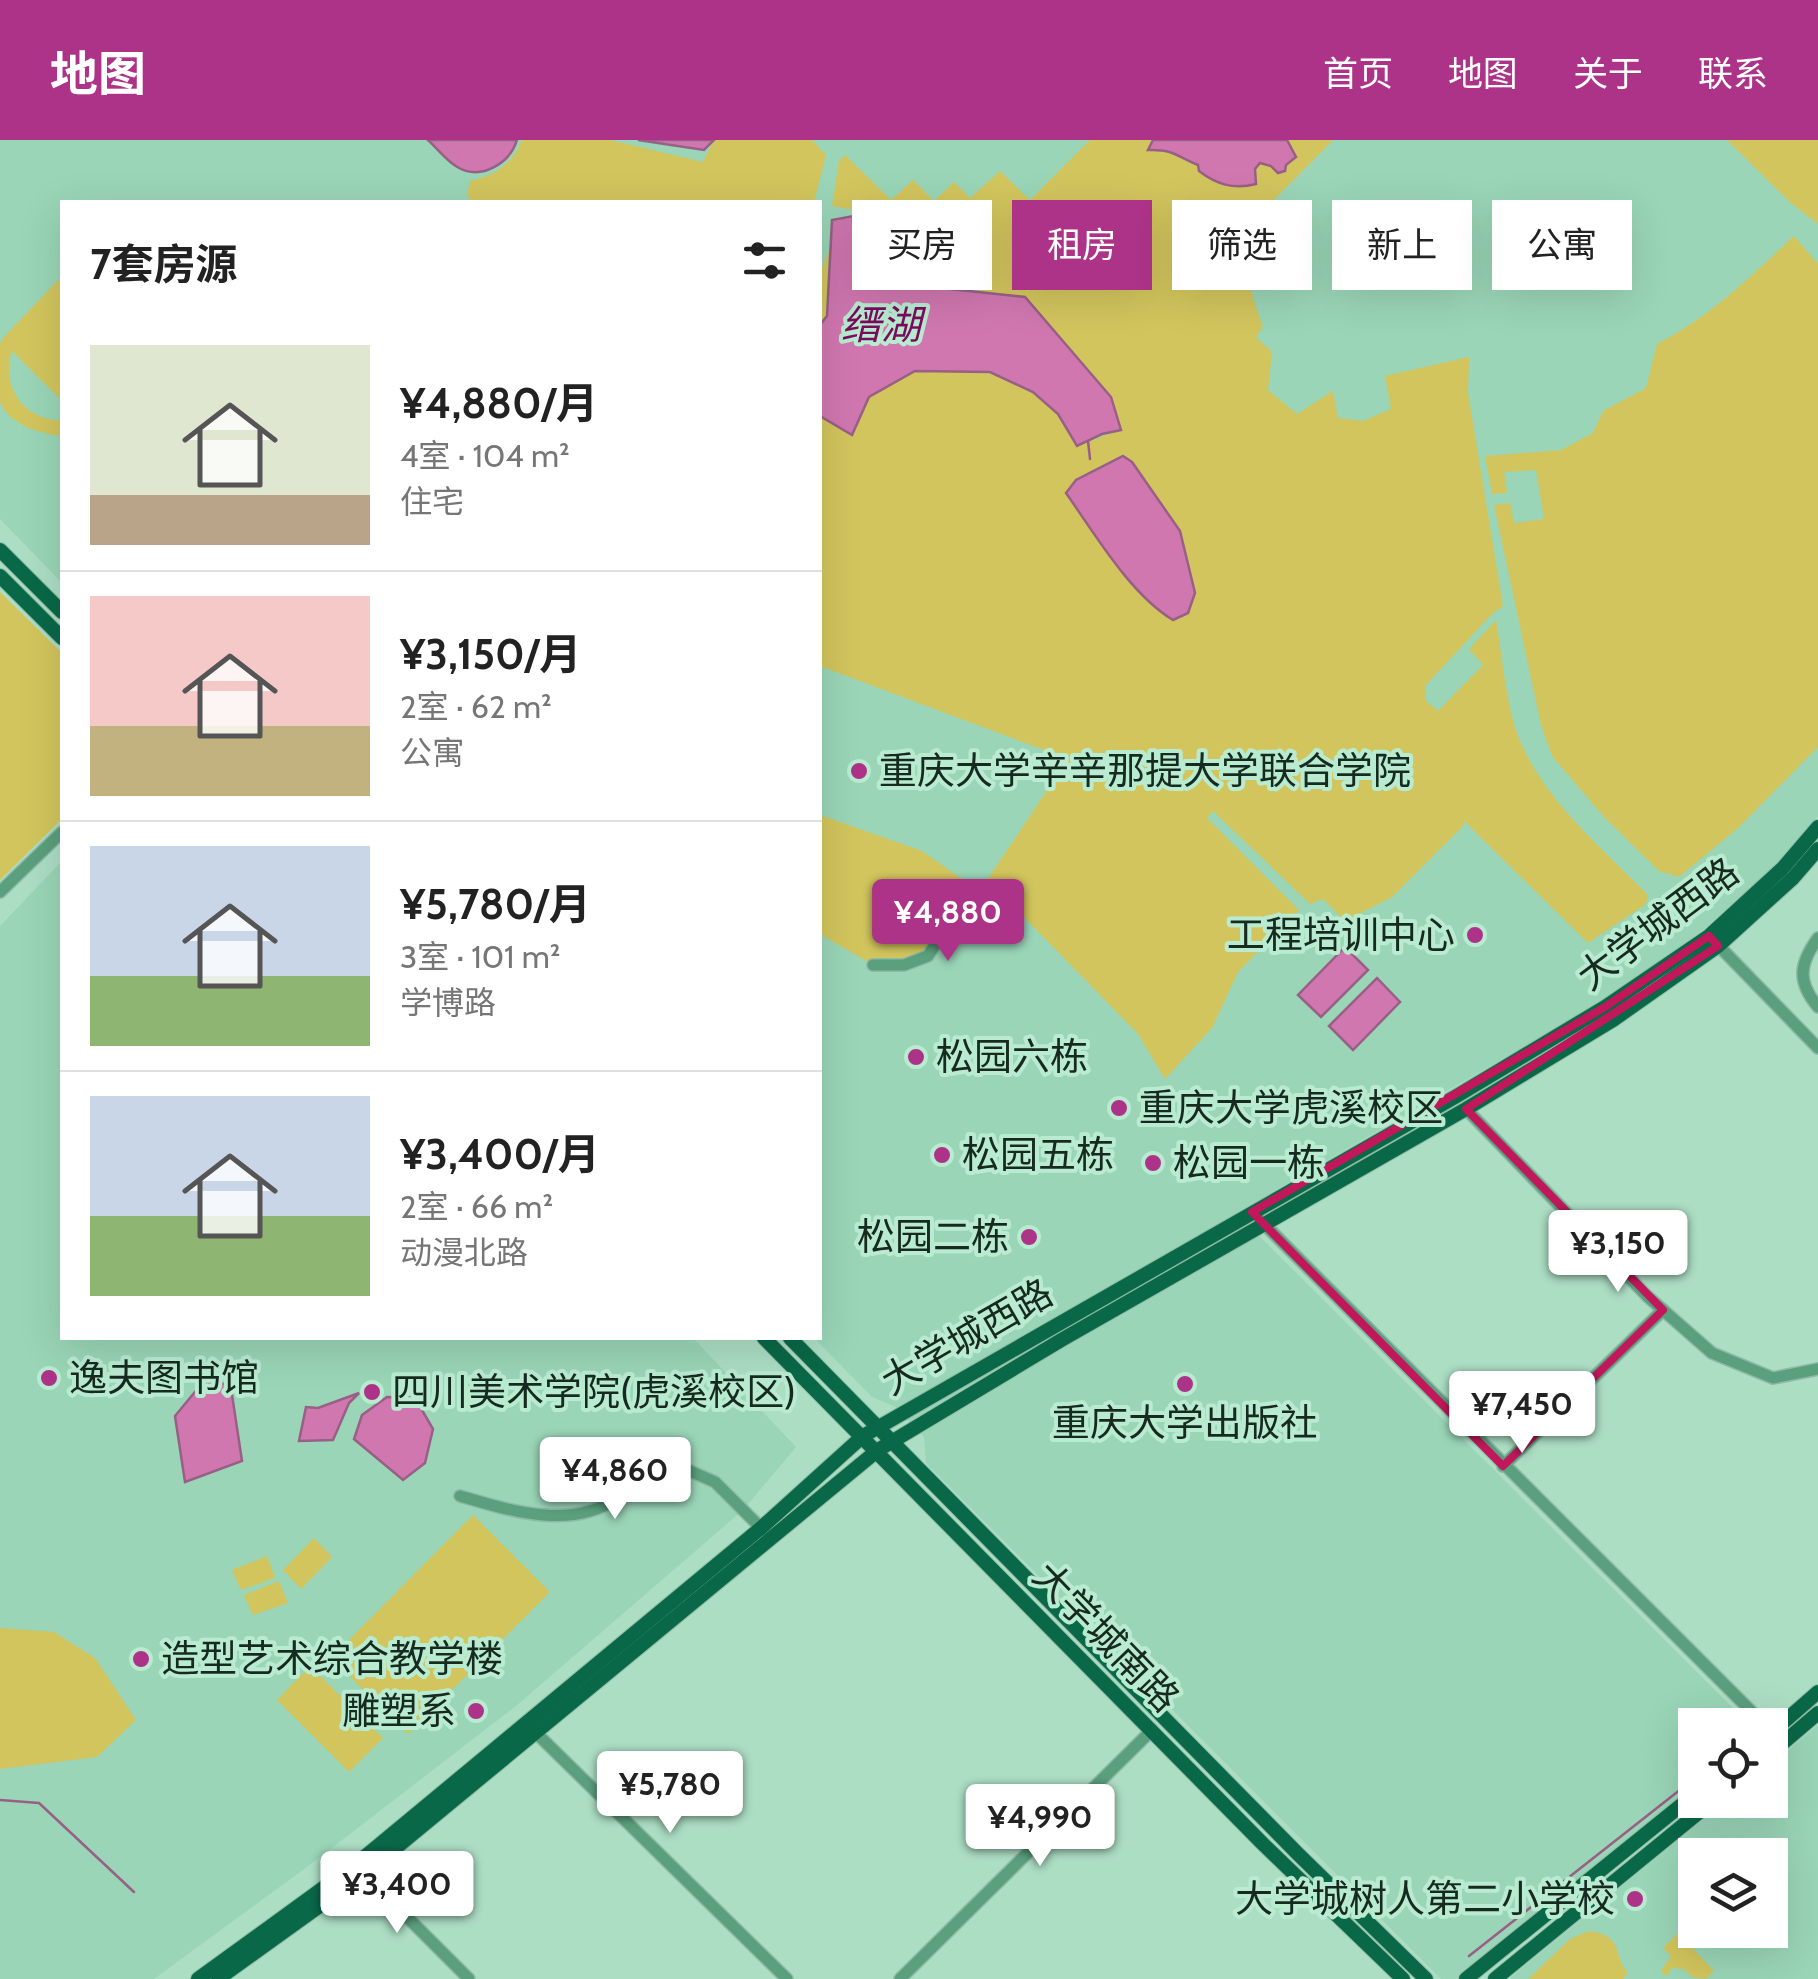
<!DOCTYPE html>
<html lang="zh">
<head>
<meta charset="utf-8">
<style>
  body { margin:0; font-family:Cabin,"Noto Sans SC",sans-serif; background:#f2f2f2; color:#222; height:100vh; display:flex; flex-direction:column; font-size:38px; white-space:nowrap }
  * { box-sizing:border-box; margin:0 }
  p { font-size:32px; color:#767676 }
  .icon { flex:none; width:55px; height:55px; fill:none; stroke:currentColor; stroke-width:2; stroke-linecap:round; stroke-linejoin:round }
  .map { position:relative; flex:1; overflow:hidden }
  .side { position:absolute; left:60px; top:60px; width:762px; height:1140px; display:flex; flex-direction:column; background:#fff; border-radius:0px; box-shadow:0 10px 40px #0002 }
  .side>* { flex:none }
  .top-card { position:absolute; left:852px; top:60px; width:815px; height:90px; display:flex; gap:20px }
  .controls { position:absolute; left:1678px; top:1568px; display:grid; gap:20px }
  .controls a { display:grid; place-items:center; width:110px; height:110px; border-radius:0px; background:#fff; box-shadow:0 10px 40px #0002; font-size:50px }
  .price { position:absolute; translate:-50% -85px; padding:0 22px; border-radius:10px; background:#fff; color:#222; font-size:32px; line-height:65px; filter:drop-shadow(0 2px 5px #0008) }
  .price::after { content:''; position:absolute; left:50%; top:60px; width:30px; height:22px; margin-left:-15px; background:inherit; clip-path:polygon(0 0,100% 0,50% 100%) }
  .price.selected { background:#ac3387; color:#fff }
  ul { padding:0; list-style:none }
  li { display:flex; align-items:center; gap:30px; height:250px; padding:0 30px }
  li+li { border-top:2px solid #e0e0e0 }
  li span { display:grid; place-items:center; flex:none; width:280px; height:200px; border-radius:0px; color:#555 }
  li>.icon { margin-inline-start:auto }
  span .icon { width:120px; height:120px; fill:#fffc; stroke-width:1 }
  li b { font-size:42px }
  h2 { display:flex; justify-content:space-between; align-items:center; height:120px; padding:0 30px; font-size:42px }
  .chip { padding:0 35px; border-radius:0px; background:#fff; box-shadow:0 10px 40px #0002; font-size:35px; line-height:90px }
  .chip.selected { background:#ac3387; color:#fff }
  header { display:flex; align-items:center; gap:60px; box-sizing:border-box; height:140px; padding:0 50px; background:#ac3387; color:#fff }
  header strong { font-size:48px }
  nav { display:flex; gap:55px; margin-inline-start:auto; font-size:35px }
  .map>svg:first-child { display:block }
  .built { fill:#9ad5b7; fill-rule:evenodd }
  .green { fill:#d2c55d; fill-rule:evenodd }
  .water { fill:#d077b0; stroke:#986085; stroke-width:2.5 }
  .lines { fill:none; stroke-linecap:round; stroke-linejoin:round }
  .stream { stroke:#986085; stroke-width:2.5 }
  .minor-casing { stroke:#8ebaa3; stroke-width:14 }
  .major-casing { stroke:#8ebaa3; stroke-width:16 }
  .minor { stroke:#5a9f7e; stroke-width:11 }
  .major { stroke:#096847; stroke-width:14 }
  .marked { fill:none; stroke:#c2185b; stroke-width:8; stroke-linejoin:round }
  .poi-dot { fill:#ac3387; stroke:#b9ebd1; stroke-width:4 }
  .labels { text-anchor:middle; stroke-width:8; stroke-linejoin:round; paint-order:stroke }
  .poi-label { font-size:38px; fill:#162a20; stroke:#b9ebd1; text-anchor:start }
  .street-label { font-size:38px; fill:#162a20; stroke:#b9ebd1 }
  .water-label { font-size:40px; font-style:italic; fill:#7a0b5d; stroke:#b9ebd1 }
</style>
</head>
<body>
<header>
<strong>地图</strong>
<nav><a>首页</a><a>地图</a><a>关于</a><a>联系</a></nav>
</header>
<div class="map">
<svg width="1818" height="1839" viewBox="0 0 1818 1839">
  <rect width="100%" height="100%" fill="#acdec4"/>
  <g class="built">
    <path d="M 0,0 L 1818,0 L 1818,676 L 1779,722 L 1698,794 L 1600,862 L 1236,1073 L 1749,1584 L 1695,1585 L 1695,1645 L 1457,1839 L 1441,1839 L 926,1323 L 924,1297 L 896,1267 L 872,1257 L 814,1198 L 820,1198 L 820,62 L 62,62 L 62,443 L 0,379 Z"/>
    <path d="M 62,721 L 62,1198 L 693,1198 L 796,1307 L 743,1370 L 516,1566 L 311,1724 L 154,1839 L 0,1839 L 0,786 Z"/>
    <path d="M 1818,1585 L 1818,1839 L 1509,1839 L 1727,1660 L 1770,1660 L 1770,1626 ZM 1695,1715 L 1770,1715 L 1770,1790 L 1695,1790 Z"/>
  </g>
  <g class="green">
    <path d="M 522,0 L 610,0 L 703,22 L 714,0 L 812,0 L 826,15 L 814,62 L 474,62 L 467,56 L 470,41 C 494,36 513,24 522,0 Z"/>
    <path d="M 1090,0 L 1153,0 L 1149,10 L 1169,9 L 1198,25 L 1255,29 L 1260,23 L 1285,25 L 1287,0 L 1333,0 L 1250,84 C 1241,113 1251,159 1263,186 L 1256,197 L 1272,212 L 1268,250 L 1297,274 L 1333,251 L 1338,278 L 1363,281 L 1391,269 L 1385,236 L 1469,217 L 1468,253 L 1503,466 L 1491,475 L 1426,545 L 1425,560 L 1438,571 L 1483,525 L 1469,509 L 1496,480 C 1502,515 1507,571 1520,601 C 1546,662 1602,708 1648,755 L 1646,764 L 1588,803 L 1463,680 L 1464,685 L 1392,757 L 1345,781 L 1323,759 L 1310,764 L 1213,671 L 1207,678 L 1299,770 L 1238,832 L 1212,888 L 1165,939 L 1138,894 L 1016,769 L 985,743 L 1068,619 L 820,526 L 820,276 L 852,295 L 869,257 L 915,231 L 990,232 L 1033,252 L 1058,274 L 1077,306 L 1120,290 L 1025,158 L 979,151 L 920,137 L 866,72 L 832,66 L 839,21 L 845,15 L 891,60 L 913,40 L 934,61 L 954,42 L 970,58 L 1000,31 L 1030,60 ZM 1066,353 L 1180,391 L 1191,432 L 1158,471 L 1107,411 Z"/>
    <path d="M 1727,0 L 1818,0 L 1818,84 L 1792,64 Z"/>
    <path d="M 1794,96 L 1818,124 L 1818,607 L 1738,688 L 1679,737 L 1659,731 L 1604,677 L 1552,616 L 1541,585 L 1494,365 L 1510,363 L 1514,383 L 1544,379 L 1536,330 L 1504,332 L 1507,353 L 1492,354 L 1485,316 L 1561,310 L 1593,293 L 1603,271 L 1646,248 L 1657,204 C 1710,177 1750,137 1794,96 Z"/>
    <path d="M 829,111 L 827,176 L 820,185 L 820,133 Z"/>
    <path d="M 62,136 L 62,261 L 12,211 C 0,247 25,281 62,280 L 62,296 C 42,294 9,285 0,262 C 0,246 0,220 0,204 L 3,198 Z"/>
    <path d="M 0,452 L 62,513 L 62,679 L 0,740 Z"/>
    <path d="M 820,675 L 922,711 L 972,746 L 928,816 L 873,825 L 820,794 Z"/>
    <path d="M 473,1375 L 550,1452 L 408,1594 L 331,1518 Z"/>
    <path d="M 314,1398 L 332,1417 L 301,1449 L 283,1430 Z"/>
    <path d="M 267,1416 L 275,1438 L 241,1450 L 232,1430 Z"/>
    <path d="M 279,1441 L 288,1463 L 253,1475 L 244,1455 Z"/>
    <path d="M 0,1488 L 54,1492 L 95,1518 L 136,1580 L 97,1617 L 0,1629 Z"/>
    <path d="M 310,1526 L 383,1598 L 349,1632 L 277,1560 Z"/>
    <path d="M 1589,1791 C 1625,1796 1612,1815 1628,1833 L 1623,1839 L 1528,1839 L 1570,1799 Z"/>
    <path d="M 1678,1793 L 1714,1831 L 1706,1839 L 1692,1837 L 1684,1829 L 1672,1828 L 1666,1836 L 1661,1831 L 1671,1816 L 1663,1808 Z"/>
  </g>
  <g class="water">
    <path d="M 428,0 L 517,0 C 510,23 482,40 459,28 C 447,22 438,9 428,0 Z"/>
    <path d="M 638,0 L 714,0 L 704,10 Z"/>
    <path d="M 1153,0 L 1287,0 L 1296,17 L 1286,25 L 1285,31 L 1278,33 L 1271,26 L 1260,23 L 1255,29 L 1256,44 C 1233,50 1216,44 1199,31 L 1198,25 C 1176,16 1174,9 1148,10 Z"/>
    <path d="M 864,74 L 913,140 L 931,147 L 1025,157 L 1111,257 L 1121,290 L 1102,294 L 1077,306 L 1058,274 L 1033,252 L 990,232 L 915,231 L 869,257 L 852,295 L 820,276 L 820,185 L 827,176 L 832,80 Z"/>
    <path d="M 1123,316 L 1132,322 L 1180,391 L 1195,453 L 1188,473 L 1173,480 C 1130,454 1095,394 1066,353 L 1076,340 Z"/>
    <path d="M 1345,807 L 1368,830 L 1321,877 L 1298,855 Z"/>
    <path d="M 1377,838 L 1400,862 L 1353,910 L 1329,886 Z"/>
    <path d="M 216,1240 L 231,1248 L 242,1321 L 185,1342 L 175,1276 L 199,1247 Z"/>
    <path d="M 359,1253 L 349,1263 L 333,1300 L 299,1301 L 306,1267 L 318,1268 Z"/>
    <path d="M 387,1257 L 415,1258 L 433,1289 L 425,1323 L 403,1340 L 354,1299 L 362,1275 Z"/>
  </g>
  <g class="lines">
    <g class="stream">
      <path d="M 1088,301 L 1090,319"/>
      <path d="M 0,1660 L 39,1663 L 134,1752"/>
      <path d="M 1469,1816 L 1695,1638"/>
    </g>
    <g class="minor-casing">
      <g id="minor">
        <path d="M 0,752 L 62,692"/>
        <path d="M 1818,798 C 1799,824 1797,842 1818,867"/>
        <path d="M 1715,802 L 1818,908"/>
        <path d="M 873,825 L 904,825 L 928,816 L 972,746"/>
        <path d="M 1466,969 L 1647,1156 L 1712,1213 L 1773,1238 L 1818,1229"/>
        <path d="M 1259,1079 L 1765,1585"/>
        <path d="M 1503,1326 L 1663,1170"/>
        <path d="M 460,1356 C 508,1370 571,1391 617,1358 C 634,1345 645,1330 665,1320 L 715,1342 L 761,1388"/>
        <path d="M 529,1586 L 787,1839"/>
        <path d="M 358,1728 L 469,1839"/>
        <path d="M 900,1839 L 1152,1590"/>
      </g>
    </g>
    <g class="major-casing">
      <g id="major">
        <path d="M 0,410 L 62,472"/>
        <path d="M 0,436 L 62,498"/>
        <path d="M 764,1198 L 1263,1704 L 1403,1839"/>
        <path d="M 790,1198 L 1298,1714 L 1426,1839"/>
        <path d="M 1770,1594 L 1818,1552"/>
        <path d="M 1770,1614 L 1818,1573"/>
        <path d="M 198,1839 L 355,1725 L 761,1388 L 863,1296 L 1455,957 L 1605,867 L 1709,796 L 1783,728 L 1818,687"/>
        <path d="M 218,1839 L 364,1734 L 878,1310 L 1063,1199 L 1466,969 L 1613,880 L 1718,806 L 1793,738 L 1818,709"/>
        <path d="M 1466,1839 L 1695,1654"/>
        <path d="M 1495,1839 L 1714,1660"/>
      </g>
    </g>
    <use href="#minor" class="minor"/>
    <use href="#major" class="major"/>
  </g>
  <path class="marked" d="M 1709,796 L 1718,806 L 1466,969 L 1663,1170 L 1503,1326 L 1252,1072 L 1605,867 Z"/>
  <g class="poi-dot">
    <circle cx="859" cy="631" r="10"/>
    <circle cx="1475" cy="795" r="10"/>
    <circle cx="916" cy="917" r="10"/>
    <circle cx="1119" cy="968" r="10"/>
    <circle cx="942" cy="1015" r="10"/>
    <circle cx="1153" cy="1023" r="10"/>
    <circle cx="1029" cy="1097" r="10"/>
    <circle cx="49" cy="1238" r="10"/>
    <circle cx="1185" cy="1244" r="10"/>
    <circle cx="372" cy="1252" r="10"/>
    <circle cx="141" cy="1519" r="10"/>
    <circle cx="476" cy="1571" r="10"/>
    <circle cx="1635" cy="1759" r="10"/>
  </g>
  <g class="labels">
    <g class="poi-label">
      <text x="879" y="644">重庆大学辛辛那提大学联合学院</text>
      <text x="1455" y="808" text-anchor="end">工程培训中心</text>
      <text x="936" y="930">松园六栋</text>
      <text x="1139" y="981">重庆大学虎溪校区</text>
      <text x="962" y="1028">松园五栋</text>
      <text x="1173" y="1036">松园一栋</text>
      <text x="1009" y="1110" text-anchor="end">松园二栋</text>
      <text x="69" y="1251">逸夫图书馆</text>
      <text x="392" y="1265">四川美术学院(虎溪校区)</text>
      <text x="1185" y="1296" text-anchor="middle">重庆大学出版社</text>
      <text x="161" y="1532">造型艺术综合教学楼</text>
      <text x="456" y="1584" text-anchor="end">雕塑系</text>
      <text x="1615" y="1772" text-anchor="end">大学城树人第二小学校</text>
    </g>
    <g class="street-label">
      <text transform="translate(1658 784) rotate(-37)" y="13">大学城西路</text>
      <text transform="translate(967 1197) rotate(-30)" y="13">大学城西路</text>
      <text transform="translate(1106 1497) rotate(46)" y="13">大学城南路</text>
    </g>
    <g class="water-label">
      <text x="881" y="199">缙湖</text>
    </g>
  </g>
</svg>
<div class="controls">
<a><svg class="icon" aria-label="locate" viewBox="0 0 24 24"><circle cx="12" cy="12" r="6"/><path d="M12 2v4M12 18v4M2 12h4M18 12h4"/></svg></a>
<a><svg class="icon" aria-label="layers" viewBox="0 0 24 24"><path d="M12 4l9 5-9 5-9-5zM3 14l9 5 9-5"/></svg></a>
</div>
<b class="price selected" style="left:948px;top:824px">¥4,880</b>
<b class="price" style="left:1618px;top:1155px">¥3,150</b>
<b class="price" style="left:1522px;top:1316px">¥7,450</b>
<b class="price" style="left:615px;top:1382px">¥4,860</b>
<b class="price" style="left:670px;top:1696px">¥5,780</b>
<b class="price" style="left:1040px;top:1729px">¥4,990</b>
<b class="price" style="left:397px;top:1796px">¥3,400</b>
<div class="top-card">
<a class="chip">买房</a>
<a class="chip selected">租房</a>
<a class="chip">筛选</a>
<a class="chip">新上</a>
<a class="chip">公寓</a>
</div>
<section class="side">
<h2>7套房源<svg class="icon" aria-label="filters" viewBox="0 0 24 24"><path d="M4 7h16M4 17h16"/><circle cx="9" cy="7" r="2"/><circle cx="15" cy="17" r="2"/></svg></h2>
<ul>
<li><span style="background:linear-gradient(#dfe7d0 75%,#b9a48a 0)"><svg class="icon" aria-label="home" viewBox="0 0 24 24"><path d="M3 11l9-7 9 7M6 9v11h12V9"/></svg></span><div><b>¥4,880/月</b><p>4室 · 104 m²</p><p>住宅</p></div></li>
<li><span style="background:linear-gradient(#f6c9c9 65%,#c2b280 0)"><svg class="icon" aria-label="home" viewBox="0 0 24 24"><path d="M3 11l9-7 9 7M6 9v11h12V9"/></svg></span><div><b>¥3,150/月</b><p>2室 · 62 m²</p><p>公寓</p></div></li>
<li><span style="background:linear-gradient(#c9d6e8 65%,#8fb573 0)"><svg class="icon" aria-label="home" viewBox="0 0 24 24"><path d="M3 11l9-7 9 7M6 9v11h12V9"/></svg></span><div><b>¥5,780/月</b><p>3室 · 101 m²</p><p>学博路</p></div></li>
<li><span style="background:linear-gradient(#c9d6e8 60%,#8fb573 0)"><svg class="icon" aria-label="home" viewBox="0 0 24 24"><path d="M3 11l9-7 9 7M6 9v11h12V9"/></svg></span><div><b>¥3,400/月</b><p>2室 · 66 m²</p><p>动漫北路</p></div></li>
</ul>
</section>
</div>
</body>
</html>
